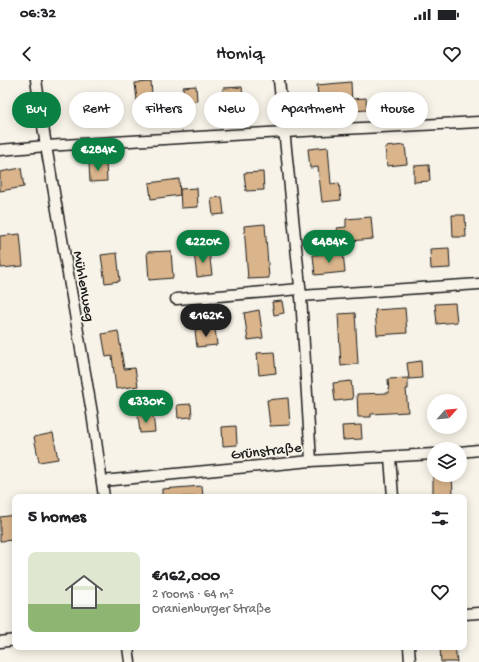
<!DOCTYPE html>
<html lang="en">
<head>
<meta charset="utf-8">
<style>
  body { margin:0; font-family:"Gochi Hand",sans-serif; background:#f6f6f6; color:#202124; height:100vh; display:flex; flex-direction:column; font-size:15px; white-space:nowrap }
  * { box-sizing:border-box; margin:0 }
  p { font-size:13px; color:#757577 }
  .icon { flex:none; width:22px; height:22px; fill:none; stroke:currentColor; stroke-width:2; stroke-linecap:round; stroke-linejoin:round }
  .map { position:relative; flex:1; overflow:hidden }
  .details { position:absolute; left:12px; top:414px; width:455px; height:156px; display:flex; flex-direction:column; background:#fff; border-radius:8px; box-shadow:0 2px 10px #0003 }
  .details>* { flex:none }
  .banner { position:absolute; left:12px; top:12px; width:455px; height:36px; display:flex; gap:8px }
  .needle { width:26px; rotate:63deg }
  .buttons { position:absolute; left:427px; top:314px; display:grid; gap:8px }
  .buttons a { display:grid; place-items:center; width:40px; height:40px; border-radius:50%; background:#fff; box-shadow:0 2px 10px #0003; font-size:20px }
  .price { position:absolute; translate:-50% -34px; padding:0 9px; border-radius:14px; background:#0b8043; color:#fff; font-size:13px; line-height:26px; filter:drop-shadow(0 1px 2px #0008) }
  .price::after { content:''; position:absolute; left:50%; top:24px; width:12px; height:9px; margin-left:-6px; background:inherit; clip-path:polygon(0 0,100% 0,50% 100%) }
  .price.active { background:#222; color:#fff }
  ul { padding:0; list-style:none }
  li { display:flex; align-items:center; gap:12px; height:100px; padding:0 16px }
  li+li { border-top:1px solid #e0e0e0 }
  li span { display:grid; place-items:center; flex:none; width:112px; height:80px; border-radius:8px; color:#555 }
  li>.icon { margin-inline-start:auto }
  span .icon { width:48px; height:48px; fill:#fffc; stroke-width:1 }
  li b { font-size:17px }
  h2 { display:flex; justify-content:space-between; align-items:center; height:48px; padding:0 16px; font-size:17px }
  .chip { padding:0 14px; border-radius:18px; background:#fff; box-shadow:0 2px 10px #0003; font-size:14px; line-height:36px }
  .chip.active { background:#0b8043; color:#fff }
  .status { display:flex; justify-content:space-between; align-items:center; height:28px; padding:0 20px; background:#fff; direction:ltr }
  .status svg { height:11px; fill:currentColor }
  header { display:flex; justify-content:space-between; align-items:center; height:52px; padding:0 16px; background:#fff; font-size:18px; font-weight:600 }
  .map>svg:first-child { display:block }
  .building { fill:#dab58c; stroke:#1c1c1c }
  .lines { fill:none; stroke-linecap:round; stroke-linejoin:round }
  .minor-casing { stroke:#1c1c1c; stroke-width:13 }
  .minor { stroke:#f7f3e8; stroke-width:10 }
  .labels { text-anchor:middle; stroke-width:3.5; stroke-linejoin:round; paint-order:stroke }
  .street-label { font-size:15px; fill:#1c1c1c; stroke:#f7f3e8 }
</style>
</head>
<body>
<div class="status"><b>06:32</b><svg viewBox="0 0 49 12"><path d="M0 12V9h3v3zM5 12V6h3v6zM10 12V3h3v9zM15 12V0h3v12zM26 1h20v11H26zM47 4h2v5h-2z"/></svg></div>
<header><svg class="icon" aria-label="back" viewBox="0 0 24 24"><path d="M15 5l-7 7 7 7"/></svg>Homiq<svg class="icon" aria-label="heart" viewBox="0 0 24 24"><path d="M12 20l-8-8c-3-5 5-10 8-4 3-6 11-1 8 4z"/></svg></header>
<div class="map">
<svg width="479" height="582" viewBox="0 0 479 582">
  <rect width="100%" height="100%" fill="#f7f3e8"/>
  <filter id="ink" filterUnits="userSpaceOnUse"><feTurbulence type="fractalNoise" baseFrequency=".025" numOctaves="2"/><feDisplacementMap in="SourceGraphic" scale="8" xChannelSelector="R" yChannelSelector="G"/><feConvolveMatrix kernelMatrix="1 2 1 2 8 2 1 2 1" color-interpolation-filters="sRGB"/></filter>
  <g filter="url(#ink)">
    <g class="building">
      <path d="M 151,2 L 153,27 L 138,29 L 135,3 Z"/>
      <path d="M 351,2 L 352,24 L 319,27 L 317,5 Z"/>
      <path d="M 196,6 L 197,21 L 184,22 L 183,7 Z"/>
      <path d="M 242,7 L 244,33 L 225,35 L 223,8 Z"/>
      <path d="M 366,18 L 367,30 L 353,31 L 352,19 Z"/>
      <path d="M 113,19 L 114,41 L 88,42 L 86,21 Z"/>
      <path d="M 405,65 L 407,84 L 387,86 L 385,67 Z"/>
      <path d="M 328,67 L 331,104 L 339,103 L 341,120 L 322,122 L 318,87 L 310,88 L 308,69 Z"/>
      <path d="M 106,83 L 107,101 L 90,102 L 89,84 Z"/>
      <path d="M 429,85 L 430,101 L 414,102 L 414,86 Z"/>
      <path d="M 21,88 L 24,107 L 0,111 L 0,92 Z"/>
      <path d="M 263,92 L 264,110 L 246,111 L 244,93 Z"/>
      <path d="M 179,99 L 180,115 L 151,119 L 149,103 Z"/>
      <path d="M 197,108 L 198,127 L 181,128 L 180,109 Z"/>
      <path d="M 222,117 L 224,134 L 213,135 L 211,118 Z"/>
      <path d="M 452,135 L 465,135 L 466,157 L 453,157 Z"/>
      <path d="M 371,137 L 373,159 L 338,162 L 337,148 L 346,147 L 346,139 Z"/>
      <path d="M 265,144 L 269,198 L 248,199 L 244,146 Z"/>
      <path d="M 20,154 L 23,186 L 1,188 L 0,176 L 0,156 Z"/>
      <path d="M 449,168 L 450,188 L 431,189 L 430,169 Z"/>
      <path d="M 171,171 L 173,198 L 149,200 L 147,172 Z"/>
      <path d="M 209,171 L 212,195 L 197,197 L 194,172 Z"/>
      <path d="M 343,172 L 345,192 L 315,195 L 313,175 Z"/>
      <path d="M 117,173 L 120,201 L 105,203 L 101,175 Z"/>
      <path d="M 282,221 L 284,233 L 274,235 L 272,222 Z"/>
      <path d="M 455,223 L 457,242 L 437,244 L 435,224 Z"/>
      <path d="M 405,228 L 407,253 L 377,255 L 375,230 Z"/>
      <path d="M 259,230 L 263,258 L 248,260 L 244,233 Z"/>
      <path d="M 355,233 L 358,284 L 341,286 L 338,234 Z"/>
      <path d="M 215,248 L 217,265 L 197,267 L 195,250 Z"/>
      <path d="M 118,251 L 124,289 L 135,288 L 138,306 L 116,309 L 112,276 L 106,277 L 102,254 Z"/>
      <path d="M 274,272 L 276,293 L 259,295 L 257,273 Z"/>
      <path d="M 421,281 L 422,298 L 409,299 L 407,283 Z"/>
      <path d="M 408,298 L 408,309 L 406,309 L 408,332 L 371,334 L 371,337 L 358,337 L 357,314 L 389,313 L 388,299 Z"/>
      <path d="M 351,301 L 353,319 L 335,321 L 333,303 Z"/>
      <path d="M 288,318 L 290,345 L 270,346 L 267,320 Z"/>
      <path d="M 191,324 L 192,337 L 178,338 L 177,325 Z"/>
      <path d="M 153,334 L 155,352 L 140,353 L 138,335 Z"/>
      <path d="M 361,345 L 362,359 L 343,360 L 342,346 Z"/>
      <path d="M 236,346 L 237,365 L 223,366 L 222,347 Z"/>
      <path d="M 53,353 L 58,379 L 39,382 L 34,357 Z"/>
      <path d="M 433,395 L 452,395 L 453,414 L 433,414 Z"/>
      <path d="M 202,406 L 203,417 L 162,417 L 162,409 Z"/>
      <path d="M 15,435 L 15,460 L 0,461 L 0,437 Z"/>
      <path d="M 440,567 L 455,567 L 457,582 L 441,582 Z"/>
    </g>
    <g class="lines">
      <g class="minor-casing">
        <g id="minor">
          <path d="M 36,0 L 46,66 L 92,333 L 104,417"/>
          <path d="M 279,0 L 301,216 L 311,381"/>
          <path d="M 0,70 L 46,66 L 284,52 L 479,42"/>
          <path d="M 301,216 L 479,204"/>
          <path d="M 176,219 L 207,217 L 300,209"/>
          <path d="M 460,372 L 479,370"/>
          <path d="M 390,377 L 393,417"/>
          <path d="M 102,401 L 311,381 L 434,374"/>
          <path d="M 464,534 L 479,533"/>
          <path d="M 0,562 L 15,560"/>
          <path d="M 128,567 L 130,582"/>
          <path d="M 409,567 L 410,582"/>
        </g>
      </g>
      <use href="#minor" class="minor"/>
    </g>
  </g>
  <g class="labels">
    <g class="street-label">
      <text transform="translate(85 206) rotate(80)" y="5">Mühlenweg</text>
      <text transform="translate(266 370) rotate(-6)" y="5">Grünstraße</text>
    </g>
  </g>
</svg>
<div class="buttons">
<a><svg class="needle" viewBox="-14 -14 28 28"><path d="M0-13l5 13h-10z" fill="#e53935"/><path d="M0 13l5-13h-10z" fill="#757577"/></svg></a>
<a><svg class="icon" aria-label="layers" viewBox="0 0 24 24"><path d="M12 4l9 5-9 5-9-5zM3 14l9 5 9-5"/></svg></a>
</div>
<b class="price" style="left:98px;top:92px">€284K</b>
<b class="price" style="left:203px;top:184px">€220K</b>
<b class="price" style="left:329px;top:184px">€484K</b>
<b class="price active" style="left:206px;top:258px">€162K</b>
<b class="price" style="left:146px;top:344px">€330K</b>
<div class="banner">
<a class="chip active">Buy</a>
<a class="chip">Rent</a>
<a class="chip">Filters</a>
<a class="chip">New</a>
<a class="chip">Apartment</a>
<a class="chip">House</a>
</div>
<section class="details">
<h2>5 homes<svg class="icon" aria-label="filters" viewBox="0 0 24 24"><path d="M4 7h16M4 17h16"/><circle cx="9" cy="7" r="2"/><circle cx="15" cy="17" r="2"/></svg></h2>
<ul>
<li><span style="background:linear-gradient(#dfe7d0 65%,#8fb573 0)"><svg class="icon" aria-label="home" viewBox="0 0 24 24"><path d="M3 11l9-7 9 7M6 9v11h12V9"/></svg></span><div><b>€162,000</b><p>2 rooms · 64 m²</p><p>Oranienburger Straße</p></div><svg class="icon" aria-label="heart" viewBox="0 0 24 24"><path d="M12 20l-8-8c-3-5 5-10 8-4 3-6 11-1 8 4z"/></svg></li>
</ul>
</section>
</div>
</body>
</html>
